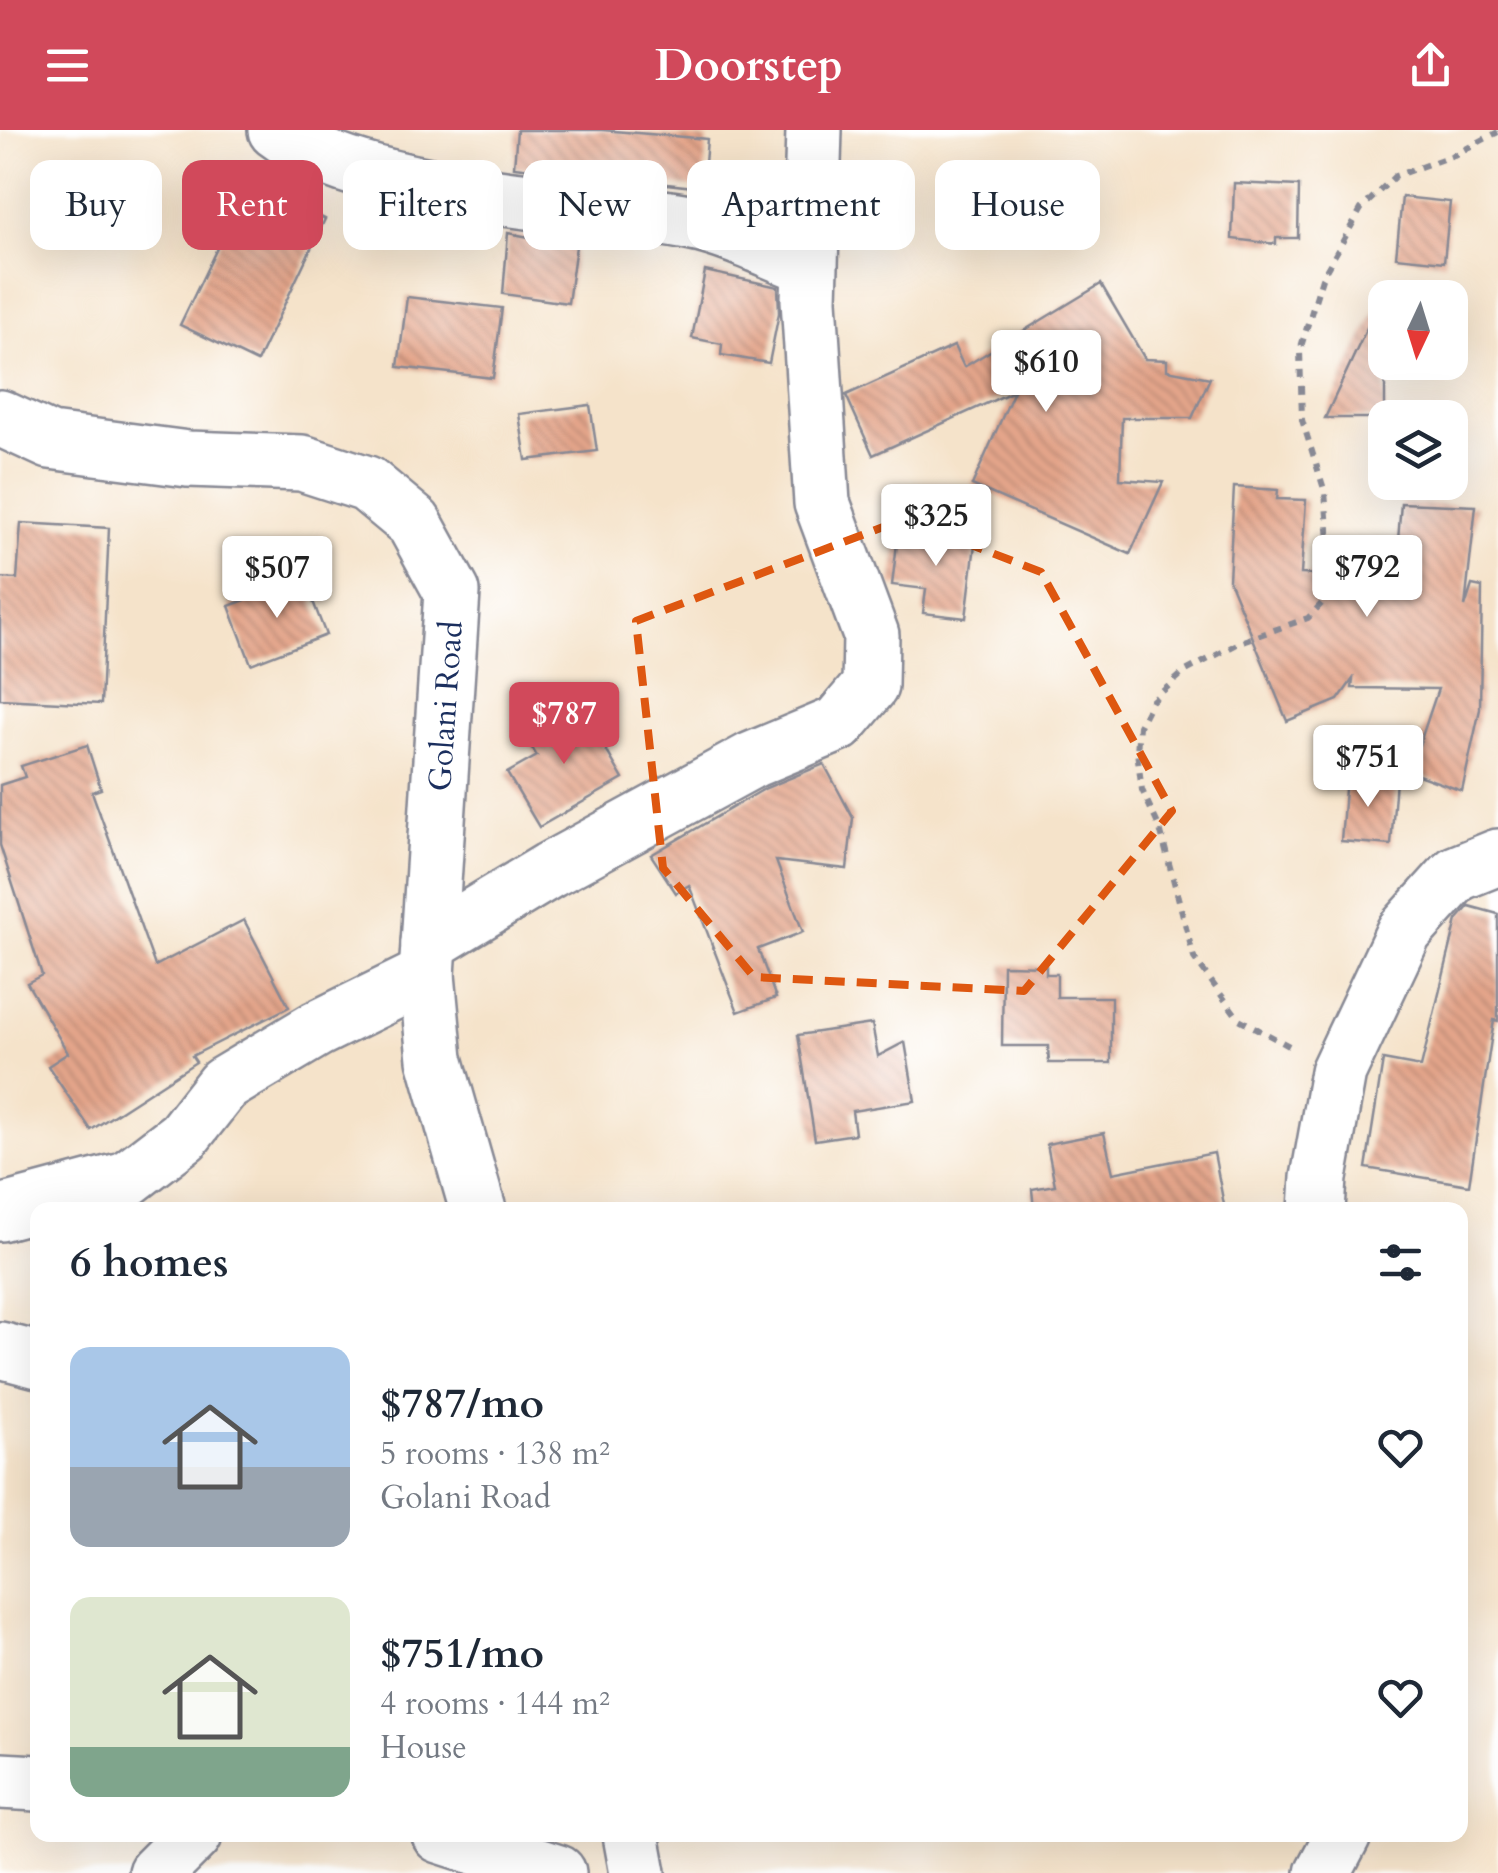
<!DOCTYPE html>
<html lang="en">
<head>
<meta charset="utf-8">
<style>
  body { margin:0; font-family:Cardo,serif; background:#f2f2f3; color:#1f2937; height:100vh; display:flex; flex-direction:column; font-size:38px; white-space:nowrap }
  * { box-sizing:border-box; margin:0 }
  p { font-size:32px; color:#747a83 }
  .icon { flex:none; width:55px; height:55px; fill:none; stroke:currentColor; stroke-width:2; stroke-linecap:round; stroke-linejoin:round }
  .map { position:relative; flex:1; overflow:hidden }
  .drawer { position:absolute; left:30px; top:1072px; width:1438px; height:640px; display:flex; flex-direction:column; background:#fff; border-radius:20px; box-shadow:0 10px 40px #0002 }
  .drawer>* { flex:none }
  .banner { position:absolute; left:30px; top:30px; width:1440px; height:90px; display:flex; gap:20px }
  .needle { width:65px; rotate:184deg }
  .tools { position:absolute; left:1368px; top:150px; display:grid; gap:20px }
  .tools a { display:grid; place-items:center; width:100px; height:100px; border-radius:20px; background:#fff; box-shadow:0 10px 40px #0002; font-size:50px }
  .price { position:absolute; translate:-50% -85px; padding:0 22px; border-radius:10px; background:#fff; color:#222; font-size:32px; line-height:65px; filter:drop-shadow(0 2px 5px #0008) }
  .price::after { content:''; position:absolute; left:50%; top:60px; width:30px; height:22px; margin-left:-15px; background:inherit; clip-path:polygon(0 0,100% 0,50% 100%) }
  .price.on { background:#d1495b; color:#fff }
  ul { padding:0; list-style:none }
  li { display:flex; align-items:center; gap:30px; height:250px; padding:0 40px }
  li span { display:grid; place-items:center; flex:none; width:280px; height:200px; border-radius:20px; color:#555 }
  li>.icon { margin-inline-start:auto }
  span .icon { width:120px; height:120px; fill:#fffc; stroke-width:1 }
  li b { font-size:42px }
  h2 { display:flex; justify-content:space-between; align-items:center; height:120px; padding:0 40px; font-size:42px }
  .pill { padding:0 35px; border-radius:20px; background:#fff; box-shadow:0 10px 40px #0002; font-size:35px; line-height:90px }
  .pill.on { background:#d1495b; color:#fff }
  header { display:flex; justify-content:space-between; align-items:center; height:130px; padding:0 40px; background:#d1495b; color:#fff; font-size:45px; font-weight:800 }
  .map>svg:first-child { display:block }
  .building { fill:url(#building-back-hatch) }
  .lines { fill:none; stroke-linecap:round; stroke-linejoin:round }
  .minor-casing { stroke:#888994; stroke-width:60 }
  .path { stroke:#888994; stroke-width:6; stroke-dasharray:8 8; stroke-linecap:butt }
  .minor { stroke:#fff; stroke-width:55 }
  .marked { fill:none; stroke:#de5710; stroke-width:8; stroke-dasharray:20 12; stroke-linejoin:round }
  .labels { text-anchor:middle; stroke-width:8; stroke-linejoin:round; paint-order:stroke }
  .street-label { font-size:32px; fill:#1b2f5e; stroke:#fff }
</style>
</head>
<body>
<header><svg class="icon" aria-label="menu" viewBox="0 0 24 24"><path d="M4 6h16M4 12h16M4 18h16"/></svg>Doorstep<svg class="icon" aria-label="share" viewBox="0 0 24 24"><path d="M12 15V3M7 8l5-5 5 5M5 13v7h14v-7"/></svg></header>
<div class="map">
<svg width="1498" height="1743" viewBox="0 0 1498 1743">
  <defs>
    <pattern id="building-back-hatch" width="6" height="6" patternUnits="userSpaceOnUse" patternTransform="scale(2.5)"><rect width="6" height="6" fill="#e4a58a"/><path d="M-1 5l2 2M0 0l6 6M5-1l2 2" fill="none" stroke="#b88774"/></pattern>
  </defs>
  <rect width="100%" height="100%" fill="#fff"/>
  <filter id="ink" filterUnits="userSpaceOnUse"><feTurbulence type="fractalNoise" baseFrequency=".01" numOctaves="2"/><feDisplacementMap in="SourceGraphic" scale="20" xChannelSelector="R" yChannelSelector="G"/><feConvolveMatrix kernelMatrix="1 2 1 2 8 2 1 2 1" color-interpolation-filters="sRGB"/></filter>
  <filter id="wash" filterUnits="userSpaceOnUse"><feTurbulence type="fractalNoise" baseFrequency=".0048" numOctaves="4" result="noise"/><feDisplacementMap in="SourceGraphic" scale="40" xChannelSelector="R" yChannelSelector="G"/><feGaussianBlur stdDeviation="2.25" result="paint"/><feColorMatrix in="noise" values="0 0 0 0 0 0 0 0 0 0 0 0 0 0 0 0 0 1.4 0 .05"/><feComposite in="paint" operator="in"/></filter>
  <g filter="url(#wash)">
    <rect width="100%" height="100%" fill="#f5e3ca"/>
    <g id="blocks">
      <g class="building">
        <path d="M 517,0 L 602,0 L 707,9 L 703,58 L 514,37 Z"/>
        <path d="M 249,52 L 325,89 L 257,232 L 180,195 Z"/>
        <path d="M 1234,53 L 1299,56 L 1298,108 L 1276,108 L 1276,114 L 1232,109 Z"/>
        <path d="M 1402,67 L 1450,72 L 1444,132 L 1396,127 Z"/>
        <path d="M 508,103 L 576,116 L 568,173 L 503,164 Z"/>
        <path d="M 705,141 L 778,157 L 779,183 L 769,233 L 721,225 L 722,214 L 692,208 Z"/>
        <path d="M 1101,154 L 1145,229 L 1167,230 L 1167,240 L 1210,248 L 1192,288 L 1122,288 L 1120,349 L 1163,352 L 1130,424 L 972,355 L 1014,261 L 873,325 L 846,265 L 954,216 L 964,237 Z"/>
        <path d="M 1385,159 L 1385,288 L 1325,288 Z"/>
        <path d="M 407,167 L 502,178 L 493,248 L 398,237 Z"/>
        <path d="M 590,275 L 597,321 L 526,330 L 519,284 Z"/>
        <path d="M 1234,357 L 1278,360 L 1277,369 L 1306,370 L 1301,444 L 1395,448 L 1401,373 L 1476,376 L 1465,477 L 1472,455 L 1482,457 L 1480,579 L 1462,661 L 1410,642 L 1438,559 L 1352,558 L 1353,549 L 1338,570 L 1287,591 L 1229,450 Z"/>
        <path d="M 21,393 L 109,398 L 101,574 L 0,569 L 0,448 L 17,449 Z"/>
        <path d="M 899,397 L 976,406 L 966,488 L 923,483 L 926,459 L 892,455 Z"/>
        <path d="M 304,448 L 326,505 L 251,534 L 229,476 Z"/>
        <path d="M 580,575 L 623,649 L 539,697 L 507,643 L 537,626 L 525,607 Z"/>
        <path d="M 87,615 L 101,659 L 92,662 L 155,836 L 244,790 L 289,877 L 192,926 L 196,932 L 91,1000 L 48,936 L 68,923 L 27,853 L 42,845 L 0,715 L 0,655 L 25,647 L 21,636 Z"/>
        <path d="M 824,634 L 853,688 L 847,739 L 776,731 L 803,802 L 758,819 L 776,868 L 738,882 L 689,755 L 676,763 L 651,725 L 766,658 Z"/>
        <path d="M 1346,646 L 1396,650 L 1391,715 L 1341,711 Z"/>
        <path d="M 1469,776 L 1498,784 L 1498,891 L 1494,890 L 1469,1055 L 1366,1038 L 1383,930 L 1421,937 L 1457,790 Z"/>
        <path d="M 1003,835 L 1046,836 L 1046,844 L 1057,844 L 1057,867 L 1111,867 L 1111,933 L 1049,933 L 1048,916 L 1002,916 Z"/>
        <path d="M 872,894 L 878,926 L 905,912 L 915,971 L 852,981 L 855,1004 L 815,1010 L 798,905 Z"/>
        <path d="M 1104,1003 L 1113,1043 L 1214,1023 L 1225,1080 L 1034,1080 L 1032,1059 L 1055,1055 L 1047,1014 Z"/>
      </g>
    </g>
  </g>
  <g filter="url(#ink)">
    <use href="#blocks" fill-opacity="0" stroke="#888994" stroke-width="2.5"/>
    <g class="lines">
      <g class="minor-casing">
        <g id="minor">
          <path d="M 276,0 C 363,68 581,71 693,93 C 732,101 772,122 809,136"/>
          <path d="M 0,288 L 50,311 L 188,329 L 302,333 L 367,354 L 414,393 L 452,462 L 427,845 L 435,929 L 478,1080"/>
          <path d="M 429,813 L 550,740 L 752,630 L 838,594 L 870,556 L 871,505 L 822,373 L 809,170 L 814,0"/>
          <path d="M 1317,1080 L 1319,1048 L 1338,942 L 1404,802 L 1456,744 L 1498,727"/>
          <path d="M 0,1083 L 127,1049 L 183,1006 L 223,955 L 317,899 L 427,845"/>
          <path d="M 0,1220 L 38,1230"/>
          <path d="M 0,1651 L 38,1653"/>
          <path d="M 440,1705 L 558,1743"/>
          <path d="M 631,1705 L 638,1743"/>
          <path d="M 156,1743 L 194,1705"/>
          <path d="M 1323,1743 L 1343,1705"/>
        </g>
      </g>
      <path class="path" d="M 1289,916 L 1239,889 L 1194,828 L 1160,699 L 1142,660 L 1137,622 L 1139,596 L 1152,571 L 1184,542 L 1243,511 L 1308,488 L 1324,471 L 1332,447 L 1325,362 L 1302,290 L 1300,220 L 1322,148 L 1361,79 L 1395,46 L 1454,25 L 1498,2"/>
      <use href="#minor" class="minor"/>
    </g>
  </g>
  <path class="marked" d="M 904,389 L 1041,442 L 1172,681 L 1024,861 L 754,847 L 663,738 L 636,491 Z"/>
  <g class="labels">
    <g class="street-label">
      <text transform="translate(445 576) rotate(-86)" y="11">Golani Road</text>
    </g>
  </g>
</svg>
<div class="tools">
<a><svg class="needle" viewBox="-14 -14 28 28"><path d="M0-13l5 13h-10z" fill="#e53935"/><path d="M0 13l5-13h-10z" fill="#747a83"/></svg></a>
<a><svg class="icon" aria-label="layers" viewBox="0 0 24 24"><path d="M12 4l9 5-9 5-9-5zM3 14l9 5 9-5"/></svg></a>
</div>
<b class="price" style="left:1046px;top:285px">$610</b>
<b class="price" style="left:936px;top:439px">$325</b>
<b class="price" style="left:1367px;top:490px">$792</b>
<b class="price" style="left:277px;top:491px">$507</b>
<b class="price on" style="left:564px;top:637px">$787</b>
<b class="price" style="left:1368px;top:680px">$751</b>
<div class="banner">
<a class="pill">Buy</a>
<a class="pill on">Rent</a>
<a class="pill">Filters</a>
<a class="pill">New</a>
<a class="pill">Apartment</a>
<a class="pill">House</a>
</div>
<section class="drawer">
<h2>6 homes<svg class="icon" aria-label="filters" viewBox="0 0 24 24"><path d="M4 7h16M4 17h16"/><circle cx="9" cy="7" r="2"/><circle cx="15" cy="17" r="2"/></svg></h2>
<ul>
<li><span style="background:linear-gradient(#a9c7e8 60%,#9aa5b1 0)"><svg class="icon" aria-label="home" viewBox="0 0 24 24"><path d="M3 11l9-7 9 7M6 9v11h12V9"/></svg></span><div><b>$787/mo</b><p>5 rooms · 138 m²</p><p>Golani Road</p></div><svg class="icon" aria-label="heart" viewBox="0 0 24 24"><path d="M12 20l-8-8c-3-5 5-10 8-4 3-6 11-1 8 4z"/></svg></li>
<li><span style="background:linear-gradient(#dfe7d0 75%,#7fa58c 0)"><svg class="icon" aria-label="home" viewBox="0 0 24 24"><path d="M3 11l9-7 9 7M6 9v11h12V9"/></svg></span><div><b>$751/mo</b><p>4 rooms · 144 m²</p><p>House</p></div><svg class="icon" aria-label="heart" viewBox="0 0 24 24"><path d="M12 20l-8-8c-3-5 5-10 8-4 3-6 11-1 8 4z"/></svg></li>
</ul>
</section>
</div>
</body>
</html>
